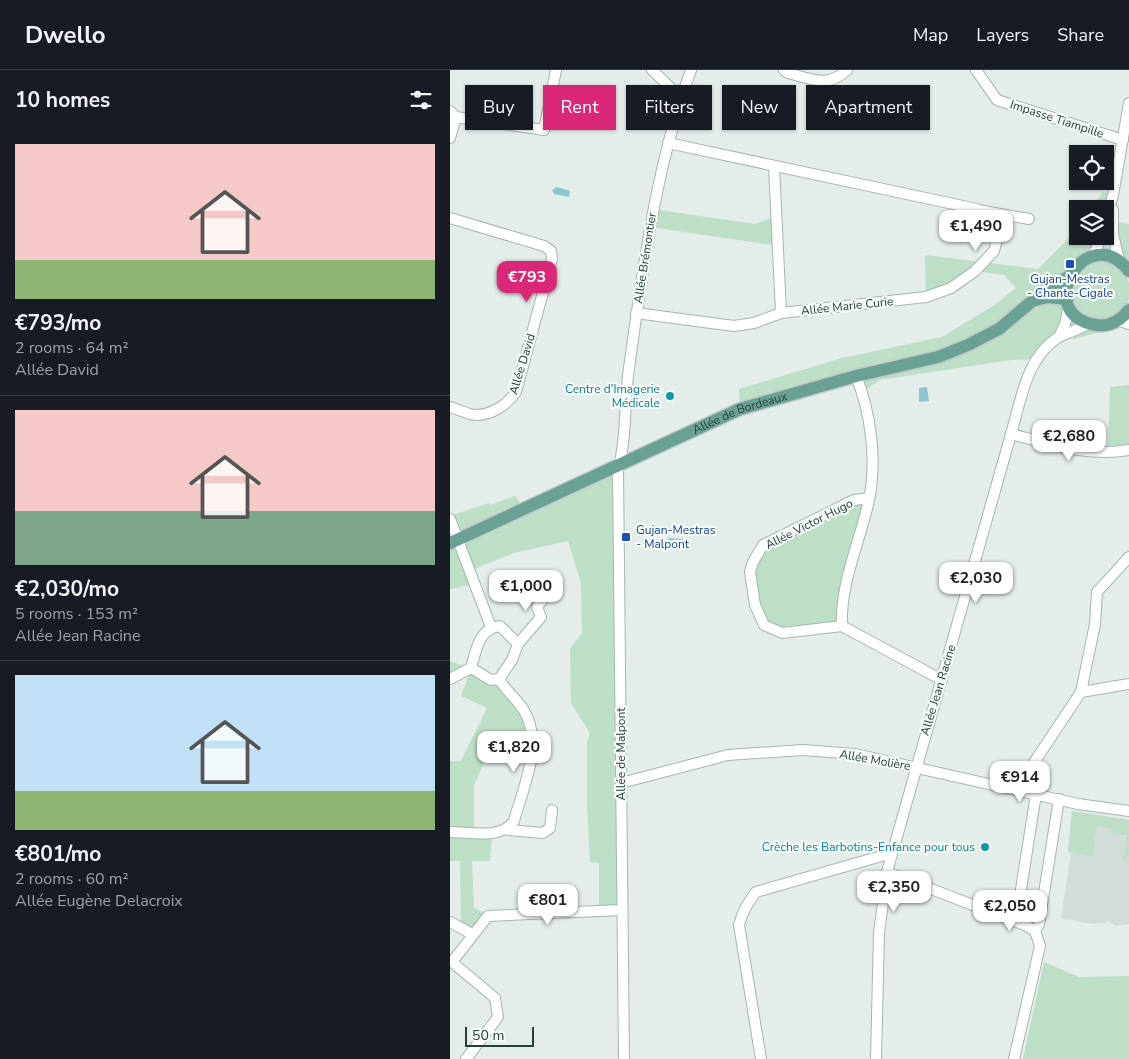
<!DOCTYPE html>
<html lang="en">
<head>
<meta charset="utf-8">
<style>
  body { margin:0; font-family:"Nunito Sans",sans-serif; background:#242831; color:#f1f3f6; height:100vh; display:flex; flex-direction:column; font-size:19px; white-space:nowrap }
  * { box-sizing:border-box; margin:0 }
  p { font-size:16px; color:#9ea1a6 }
  .icon { flex:none; width:28px; height:28px; fill:none; stroke:currentColor; stroke-width:2; stroke-linecap:round; stroke-linejoin:round }
  .map { position:relative; flex:1; overflow:hidden }
  .details { display:flex; flex-direction:column; background:#171b24; width:450px }
  .details>* { flex:none }
  .top-card { position:absolute; left:15px; top:15px; width:475px; height:45px; display:flex; gap:10px }
  .fabs { position:absolute; left:619px; top:75px; display:grid; gap:10px }
  .fabs a { display:grid; place-items:center; width:45px; height:45px; border-radius:0px; background:#171b24; box-shadow:0 1px 4px #0004; font-size:25px }
  .scale { position:absolute; left:15px; bottom:12px; width:69px; box-sizing:border-box; padding-left:5px; border:2px solid #233f38; border-top:0; font-size:14px; line-height:18px; white-space:nowrap; color:#233f38; -webkit-text-stroke:4px #f5faf7; paint-order:stroke }
  .price { position:absolute; translate:-50% -42px; padding:0 11px; border-radius:10px; background:#fff; color:#222; font-size:16px; line-height:32px; filter:drop-shadow(0 1px 2px #0008) }
  .price::after { content:''; position:absolute; left:50%; top:30px; width:15px; height:11px; margin-left:-8px; background:inherit; clip-path:polygon(0 0,100% 0,50% 100%) }
  .price.active { background:#db2777; color:#fff }
  ul { padding:0; list-style:none }
  li { display:grid; align-content:center; gap:10px; height:265px; padding:0 15px }
  li+li { border-top:1px solid #363941 }
  li span { display:grid; place-items:center; height:155px; border-radius:0px; color:#555 }
  li>.icon { margin-inline-start:auto }
  span .icon { width:90px; height:90px; fill:#fffc; stroke-width:1 }
  li b { font-size:21px }
  h2 { display:flex; justify-content:space-between; align-items:center; height:60px; padding:0 15px; font-size:21px }
  .pill { padding:0 18px; border-radius:0px; background:#171b24; box-shadow:0 1px 4px #0004; font-size:18px; line-height:45px }
  .pill.active { background:#db2777; color:#fff }
  header { display:flex; align-items:center; gap:30px; box-sizing:border-box; height:70px; padding:0 25px; background:#171b24; border-bottom:1px solid #363941 }
  header strong { font-size:24px }
  nav { display:flex; gap:28px; margin-inline-start:auto; font-size:18px }
  main { display:flex; flex:1; min-height:0 }
  .map>svg:first-child { display:block }
  .built { fill:#d2ddd9 }
  .green { fill:#bddec7 }
  .water { fill:#8dc5d1 }
  .lines { fill:none; stroke-linecap:round; stroke-linejoin:round }
  .minor-casing { stroke:#a6b5b0; stroke-width:12 }
  .major-casing { stroke:#c1c9c7; stroke-width:15 }
  .minor { stroke:#fff; stroke-width:10 }
  .major { stroke:#69a295; stroke-width:12 }
  .transit-dot { fill:#1a4fb4; stroke:#f5faf7; stroke-width:2 }
  .culture-dot { fill:#0f9aa8; stroke:#f5faf7; stroke-width:2 }
  .labels { text-anchor:middle; stroke-width:4.5; stroke-linejoin:round; paint-order:stroke }
  .street-label { font-size:12px; fill:#233f38; stroke:#f5faf7 }
  .transit-label { font-size:12px; fill:#164399; stroke:#f5faf7 }
  .culture-label { font-size:12px; fill:#0d838f; stroke:#f5faf7; text-anchor:end }
</style>
</head>
<body>
<header>
<strong>Dwello</strong>
<nav><a>Map</a><a>Layers</a><a>Share</a></nav>
</header>
<main>
<section class="details">
<h2>10 homes<svg class="icon" aria-label="filters" viewBox="0 0 24 24"><path d="M4 7h16M4 17h16"/><circle cx="9" cy="7" r="2"/><circle cx="15" cy="17" r="2"/></svg></h2>
<ul>
<li><span style="background:linear-gradient(#f6c9c9 75%,#8fb573 0)"><svg class="icon" aria-label="home" viewBox="0 0 24 24"><path d="M3 11l9-7 9 7M6 9v11h12V9"/></svg></span><div><b>€793/mo</b><p>2 rooms · 64 m²</p><p>Allée David</p></div></li>
<li><span style="background:linear-gradient(#f6c9c9 65%,#7fa58c 0)"><svg class="icon" aria-label="home" viewBox="0 0 24 24"><path d="M3 11l9-7 9 7M6 9v11h12V9"/></svg></span><div><b>€2,030/mo</b><p>5 rooms · 153 m²</p><p>Allée Jean Racine</p></div></li>
<li><span style="background:linear-gradient(#bfe0f5 75%,#8fb573 0)"><svg class="icon" aria-label="home" viewBox="0 0 24 24"><path d="M3 11l9-7 9 7M6 9v11h12V9"/></svg></span><div><b>€801/mo</b><p>2 rooms · 60 m²</p><p>Allée Eugène Delacroix</p></div></li>
</ul>
</section>
<div class="map">
<svg width="679" height="989" viewBox="0 0 679 989">
  <rect width="100%" height="100%" fill="#e4ede9"/>
  <path class="built" d="M 622,741 L 679,750 L 679,854 L 666,856 L 659,852 L 643,854 L 611,848 L 621,783 L 618,782 Z"/>
  <g class="green">
    <path d="M 653,122 L 663,125 L 655,139 L 640,139 Z"/>
    <path d="M 202,139 L 305,154 L 328,146 L 329,176 L 200,157 Z"/>
    <path d="M 663,151 L 679,154 L 679,201 L 669,191 Z"/>
    <path d="M 627,155 L 628,166 L 652,166 L 650,173 L 593,222 L 609,229 L 639,253 L 609,267 L 586,289 L 561,290 L 430,310 L 418,318 L 411,317 L 406,306 L 290,339 L 289,319 L 392,288 L 492,267 L 543,236 L 566,218 L 554,205 L 525,201 L 476,227 L 475,185 L 588,199 L 617,170 Z"/>
    <circle cx="651" cy="221" r="29"/>
    <path d="M 635,260 L 650,262 L 621,270 Z"/>
    <path d="M 679,315 L 679,380 L 658,382 L 660,317 Z"/>
    <path d="M 169,394 L 171,840 L 149,841 L 149,793 L 140,792 L 137,734 L 137,673 L 140,663 L 121,633 L 120,579 L 132,563 L 131,513 L 118,471 L 64,483 L 21,500 L 26,514 L 0,519 L 0,446 L 39,433 L 40,435 L 65,426 L 75,439 Z"/>
    <path d="M 419,428 L 391,534 L 392,556 C 350,561 308,579 304,519 C 303,497 301,495 313,475 Z"/>
    <path d="M 0,591 L 49,609 L 73,638 L 83,671 L 44,671 L 24,715 L 24,762 L 42,763 L 40,791 L 22,791 L 24,837 L 38,846 L 22,864 L 11,858 L 10,791 L 0,791 L 0,691 L 11,691 L 37,638 L 11,626 L 21,599 L 0,609 Z"/>
    <path d="M 622,741 L 679,750 L 679,787 L 676,786 L 675,791 L 673,791 L 677,765 L 661,764 L 662,759 L 647,756 L 643,785 L 642,786 L 618,782 Z"/>
    <path d="M 594,892 L 629,907 L 679,906 L 679,989 L 573,989 Z"/>
  </g>
  <g class="water">
    <path d="M 107,117 L 120,121 L 119,127 L 104,124 L 102,120 Z"/>
    <path d="M 477,317 L 479,331 L 469,332 L 469,318 Z"/>
    <path d="M 218,468 L 233,469 L 233,475 L 218,474 Z"/>
  </g>
  <g class="lines">
    <g class="minor-casing">
      <g id="minor">
        <path d="M 202,0 L 225,22 L 232,25"/>
        <path d="M 334,0 L 338,3 C 361,9 378,18 397,0"/>
        <path d="M 526,0 L 547,30 L 673,70"/>
        <path d="M 0,41 L 6,47 L 0,68"/>
        <path d="M 6,47 L 94,60 L 106,0"/>
        <path d="M 324,96 L 331,243"/>
        <path d="M 528,140 L 579,149"/>
        <path d="M 663,140 L 663,164 L 669,191"/>
        <path d="M 0,148 L 94,176 L 101,181 L 102,189 L 66,322 C 58,334 42,345 26,345 C 18,345 8,339 0,337"/>
        <path d="M 655,154 L 663,125 L 679,33"/>
        <path d="M 643,186 L 652,166"/>
        <path d="M 186,243 L 284,256 L 304,253 L 331,243 L 476,227 L 501,218 L 525,201 L 544,181 L 547,169 L 546,156 L 527,139 L 218,73"/>
        <path d="M 668,250 L 679,254"/>
        <path d="M 609,267 L 615,254 L 619,236"/>
        <path d="M 406,306 C 421,343 427,390 419,430 C 410,472 390,513 392,556 L 492,610"/>
        <path d="M 561,364 C 600,374 638,387 679,380"/>
        <path d="M 0,449 L 41,557"/>
        <path d="M 50,556 L 68,574 L 62,590 L 49,609 L 41,610 L 21,598 C 26,580 29,558 50,556 Z"/>
        <path d="M 392,556 L 332,563 L 314,555 L 305,535 L 300,502 L 303,492 L 313,475 L 404,430 L 419,428"/>
        <path d="M 68,574 L 91,547 L 87,537 L 97,524"/>
        <path d="M 0,609 L 21,598"/>
        <path d="M 631,622 L 679,614"/>
        <path d="M 171,713 L 278,685 L 353,680 L 405,684 L 628,734 L 679,741"/>
        <path d="M 570,720 L 573,709 L 631,622 L 645,554 L 647,522 L 679,487"/>
        <path d="M 58,760 L 93,763 L 100,758 L 102,740"/>
        <path d="M 0,762 C 20,762 51,770 64,751 C 73,717 95,673 73,639 C 66,628 56,621 49,609"/>
        <path d="M 437,802 L 575,855 L 585,861 L 590,876 L 564,989"/>
        <path d="M 566,851 L 586,724"/>
        <path d="M 0,852 L 22,864"/>
        <path d="M 585,861 L 589,854 L 609,729"/>
        <path d="M 16,989 L 48,947 L 45,928 L 2,892 L 38,846 L 171,840"/>
        <path d="M 174,989 L 168,400 C 177,367 174,331 179,298 C 193,197 206,96 241,0"/>
        <path d="M 311,989 L 289,855 C 292,842 298,833 306,822 L 442,783"/>
        <path d="M 426,989 L 429,863 L 437,802 L 561,364 C 571,330 576,289 607,268 C 617,262 628,261 639,253"/>
      </g>
    </g>
    <g class="major-casing">
      <g id="major">
        <path d="M 679,201 C 637,147 580,244 646,255 C 659,257 671,250 679,240"/>
        <path d="M 585,230 L 598,227 L 617,229"/>
        <path id="s1" d="M 0,473 L 290,339 L 406,306 L 488,287 L 518,275 L 549,259 L 593,222 L 618,207"/>
      </g>
    </g>
    <use href="#minor" class="minor"/>
    <use href="#major" class="major"/>
  </g>
  <g class="transit-dot">
    <rect x="615" y="189" width="10" height="10" rx="2.5"/>
    <rect x="171" y="462" width="10" height="10" rx="2.5"/>
  </g>
  <g class="culture-dot">
    <circle cx="220" cy="326" r="5"/>
    <circle cx="535" cy="777" r="5"/>
  </g>
  <g class="labels">
    <g class="street-label">
      <text transform="translate(607 49) rotate(18)" y="4">Impasse Tiampille</text>
      <text transform="translate(195 188) rotate(-81)" y="4">Allée Brémontier</text>
      <text transform="translate(397 236) rotate(-6)" y="4">Allée Marie Curie</text>
      <text transform="translate(72 294) rotate(-73)" y="4">Allée David</text>
      <text dy="4" stroke="none"><textPath href="#s1" startOffset="318">Allée de Bordeaux</textPath></text>
      <text transform="translate(359 454) rotate(-27)" y="4">Allée Victor Hugo</text>
      <text transform="translate(488 620) rotate(-73)" y="4">Allée Jean Racine</text>
      <text transform="translate(171 684) rotate(-90)" y="4">Allée de Malpont</text>
      <text transform="translate(425 690) rotate(10)" y="4">Allée Molière</text>
    </g>
    <g class="transit-label">
      <text x="620" y="213">Gujan-Mestras<tspan x="620" dy="14">- Chante-Cigale</tspan></text>
      <text x="186" y="464" text-anchor="start">Gujan-Mestras<tspan x="186" dy="14">- Malpont</tspan></text>
    </g>
    <g class="culture-label">
      <text x="210" y="323">Centre d'Imagerie<tspan x="210" dy="14">Médicale</tspan></text>
      <text x="525" y="781">Crèche les Barbotins-Enfance pour tous</text>
    </g>
  </g>
</svg>
<div class="fabs">
<a><svg class="icon" aria-label="locate" viewBox="0 0 24 24"><circle cx="12" cy="12" r="6"/><path d="M12 2v4M12 18v4M2 12h4M18 12h4"/></svg></a>
<a><svg class="icon" aria-label="layers" viewBox="0 0 24 24"><path d="M12 4l9 5-9 5-9-5zM3 14l9 5 9-5"/></svg></a>
</div>
<div class="scale">50 m</div>
<b class="price" style="left:526px;top:182px">€1,490</b>
<b class="price active" style="left:77px;top:233px">€793</b>
<b class="price" style="left:619px;top:392px">€2,680</b>
<b class="price" style="left:526px;top:534px">€2,030</b>
<b class="price" style="left:76px;top:542px">€1,000</b>
<b class="price" style="left:64px;top:703px">€1,820</b>
<b class="price" style="left:570px;top:733px">€914</b>
<b class="price" style="left:444px;top:843px">€2,350</b>
<b class="price" style="left:98px;top:856px">€801</b>
<b class="price" style="left:560px;top:862px">€2,050</b>
<div class="top-card">
<a class="pill">Buy</a>
<a class="pill active">Rent</a>
<a class="pill">Filters</a>
<a class="pill">New</a>
<a class="pill">Apartment</a>
</div>
</div>
</main>
</body>
</html>
